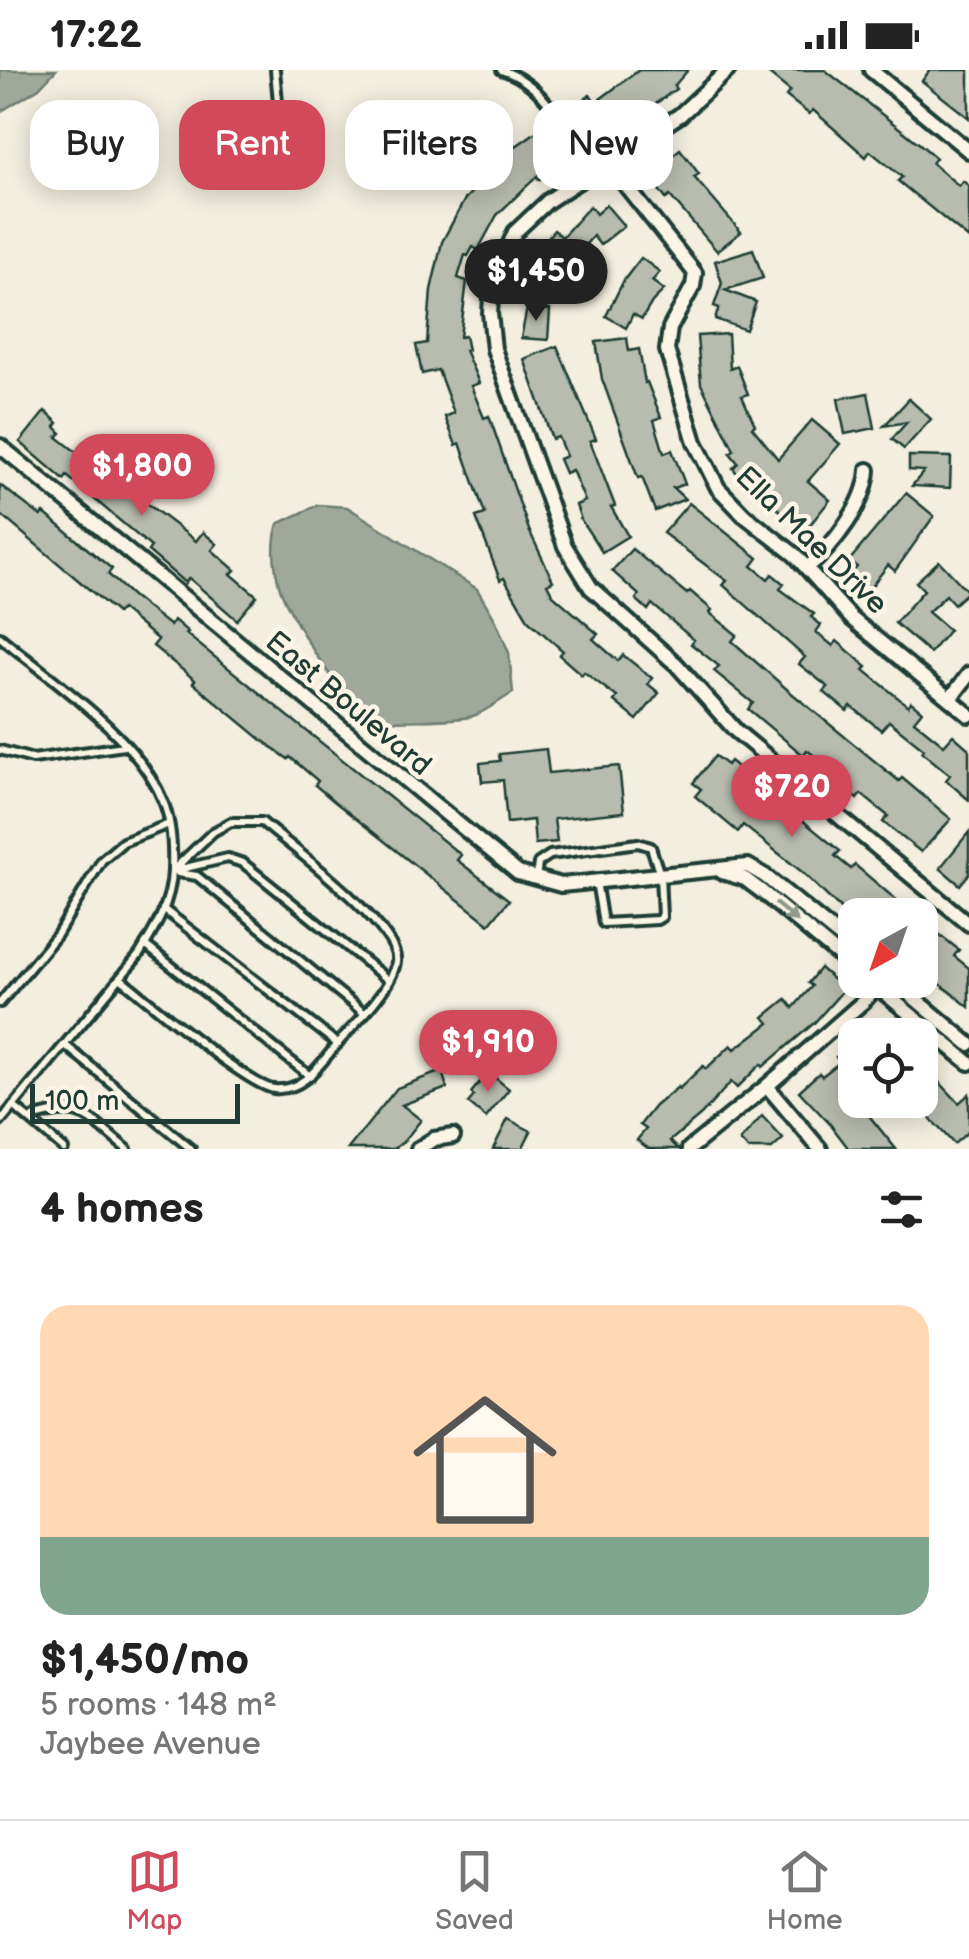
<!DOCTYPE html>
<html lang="en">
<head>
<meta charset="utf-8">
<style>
  body { margin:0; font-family:"Balsamiq Sans",sans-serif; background:#f6f6f6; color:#222; height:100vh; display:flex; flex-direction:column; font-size:38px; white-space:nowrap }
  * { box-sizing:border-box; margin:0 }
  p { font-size:32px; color:#767676 }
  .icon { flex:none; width:55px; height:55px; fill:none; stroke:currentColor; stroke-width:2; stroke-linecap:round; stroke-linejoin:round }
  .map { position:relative; height:1079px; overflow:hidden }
  .drawer { display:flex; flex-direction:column; background:#fff; flex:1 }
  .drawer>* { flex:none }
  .hud { position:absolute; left:30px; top:30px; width:910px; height:90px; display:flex; gap:20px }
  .needle { width:65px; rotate:220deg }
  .buttons { position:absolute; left:838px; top:828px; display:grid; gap:20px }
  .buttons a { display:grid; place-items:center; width:100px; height:100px; border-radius:20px; background:#fff; box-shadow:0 5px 25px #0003; font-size:50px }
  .scale { position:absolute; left:30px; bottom:25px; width:210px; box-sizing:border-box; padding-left:10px; border:5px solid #1f3d34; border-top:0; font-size:28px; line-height:35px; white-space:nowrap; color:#1f3d34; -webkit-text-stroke:8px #fcf5e5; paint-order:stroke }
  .price { position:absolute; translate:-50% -85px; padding:0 22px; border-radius:35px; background:#d1495b; color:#fff; font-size:32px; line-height:65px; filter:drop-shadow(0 2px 5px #0008) }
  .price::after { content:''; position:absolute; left:50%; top:60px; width:30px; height:22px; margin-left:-15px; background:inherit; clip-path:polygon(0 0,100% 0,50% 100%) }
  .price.on { background:#222; color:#fff }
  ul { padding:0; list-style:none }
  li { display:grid; align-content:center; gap:20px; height:530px; padding:0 40px }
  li+li { border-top:2px solid #e0e0e0 }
  li span { display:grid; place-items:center; height:310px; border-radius:30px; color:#555 }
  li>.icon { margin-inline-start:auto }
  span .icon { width:180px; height:180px; fill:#fffc; stroke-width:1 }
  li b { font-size:42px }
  h2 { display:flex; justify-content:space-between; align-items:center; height:120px; padding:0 40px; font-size:42px }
  .pill { padding:0 35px; border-radius:30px; background:#fff; box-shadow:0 5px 25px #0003; font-size:35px; line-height:90px }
  .pill.on { background:#d1495b; color:#fff }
  .status { display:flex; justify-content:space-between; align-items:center; height:70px; padding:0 50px; background:#fff; direction:ltr }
  .status svg { height:28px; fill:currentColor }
  .menu { display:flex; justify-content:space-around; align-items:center; height:140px; border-top:2px solid #e0e0e0; background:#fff; font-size:28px; color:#767676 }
  .menu a { display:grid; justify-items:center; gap:5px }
  .menu .on { color:#d1495b }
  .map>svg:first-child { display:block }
  .water { fill:#a0a89b; stroke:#6c7d72; stroke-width:2.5 }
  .building { fill:#b8bcae; stroke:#1f3d34; stroke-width:2.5 }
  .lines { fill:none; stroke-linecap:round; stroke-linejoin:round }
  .lane-casing { stroke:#1f3d34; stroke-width:14 }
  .street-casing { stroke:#1f3d34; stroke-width:20 }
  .lane { stroke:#fcf5e5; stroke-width:6 }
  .street { stroke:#fcf5e5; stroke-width:12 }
  .oneway { fill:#8e998c }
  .labels { text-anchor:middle; stroke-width:9; stroke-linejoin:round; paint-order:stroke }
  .street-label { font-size:30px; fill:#1f3d34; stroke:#fcf5e5 }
</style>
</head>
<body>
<div class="status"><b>17:22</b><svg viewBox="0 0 49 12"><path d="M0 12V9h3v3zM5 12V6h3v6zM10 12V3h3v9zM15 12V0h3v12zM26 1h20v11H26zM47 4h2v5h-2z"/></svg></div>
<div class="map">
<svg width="969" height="1079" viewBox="0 0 969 1079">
  <rect width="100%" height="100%" fill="#f3eede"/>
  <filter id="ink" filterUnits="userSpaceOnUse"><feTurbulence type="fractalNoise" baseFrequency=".01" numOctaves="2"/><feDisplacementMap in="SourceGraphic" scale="20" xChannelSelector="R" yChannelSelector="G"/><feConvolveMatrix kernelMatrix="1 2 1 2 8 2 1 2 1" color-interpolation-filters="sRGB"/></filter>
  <g filter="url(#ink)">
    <g class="water">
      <path d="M 0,0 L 56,0 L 39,18 L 0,42 Z"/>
      <path d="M 318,435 L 347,437 L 477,519 L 496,551 L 509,583 L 513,623 C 500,630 487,641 473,646 C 463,650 374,653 367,648 C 344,633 286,542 279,515 C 274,496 272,473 278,454 Z"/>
    </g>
    <g class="building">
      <path d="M 639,0 L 688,0 L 674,16 L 676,19 L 651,37 L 603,69 L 598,63 L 588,70 L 567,43 L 590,25 L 596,32 Z"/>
      <path d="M 764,0 L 825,0 L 921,75 L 936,88 L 932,93 L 959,116 L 963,111 L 969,116 L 969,169 L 898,111 L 902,107 L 870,81 L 866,87 L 813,40 L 809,44 L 786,26 L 790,21 Z"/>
      <path d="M 930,0 L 969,0 L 969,48 L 922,11 Z"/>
      <path d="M 539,60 L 559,90 L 549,96 L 553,101 L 539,110 L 537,106 L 497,145 L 478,180 L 473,177 L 468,186 L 465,185 L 458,208 L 467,211 L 460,267 L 465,266 L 468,280 L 465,280 L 479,313 L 471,316 L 484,348 L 489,346 L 529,460 L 553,511 L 547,514 L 553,525 L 598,564 L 593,569 L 618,591 L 623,585 L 652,608 L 648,614 L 659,623 L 637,650 L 614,631 L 617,627 L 584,602 L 582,605 L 559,585 L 563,581 L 529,551 L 504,508 L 500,510 L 476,447 L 485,444 L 460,373 L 456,375 L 445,347 L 454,343 L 438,300 L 422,304 L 416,275 L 427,273 L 431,220 L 442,172 L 465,129 L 516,76 Z"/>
      <path d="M 680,79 L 699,104 L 694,107 L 741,162 L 717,181 L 670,126 L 666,129 L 657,117 L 662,113 L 653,101 Z"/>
      <path d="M 606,135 L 624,156 L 600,175 L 593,166 L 569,194 L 544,172 L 554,160 L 562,167 L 590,136 L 596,144 Z"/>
      <path d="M 753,179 L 763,208 L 725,220 L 756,232 L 746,260 L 715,249 L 719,238 L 714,236 L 722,213 L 715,191 Z"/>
      <path d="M 531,187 L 569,203 L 558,231 L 526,218 L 531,204 L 525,201 Z"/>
      <path d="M 641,188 L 660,202 L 652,211 L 664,220 L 652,232 L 642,249 L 633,244 L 626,258 L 606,246 L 624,210 Z"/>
      <path d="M 527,238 L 550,240 L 548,270 L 521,268 Z"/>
      <path d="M 728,264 L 730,299 L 737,296 L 748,324 L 742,326 L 755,355 L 752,357 L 778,389 L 812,350 L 840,374 L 808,411 L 830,430 L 809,456 L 798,447 L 794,452 L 765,428 L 769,423 L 749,406 L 743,411 L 733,398 L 738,393 L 730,383 L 734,380 L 701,314 L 697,266 Z"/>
      <path d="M 627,268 L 629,281 L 639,279 L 645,313 L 647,312 L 661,347 L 654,350 L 664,383 L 672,380 L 685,414 L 673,418 L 685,429 L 655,441 L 642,407 L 638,408 L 602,309 L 596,272 Z"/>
      <path d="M 557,276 L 596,369 L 590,371 L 615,436 L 611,437 L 628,466 L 602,482 L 581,450 L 576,435 L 585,431 L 572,400 L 565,403 L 559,389 L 566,386 L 558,367 L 552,369 L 524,289 Z"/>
      <path d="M 868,323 L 875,358 L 845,364 L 838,329 Z"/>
      <path d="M 909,329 L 931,349 L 904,379 L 892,369 L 907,352 L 884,356 Z"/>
      <path d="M 45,341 L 58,353 L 55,357 L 61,363 L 57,367 L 89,392 L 93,387 L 116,407 L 119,403 L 138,418 L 133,423 L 196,471 L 203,462 L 217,474 L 212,480 L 235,500 L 231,504 L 257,526 L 237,550 L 189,508 L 185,513 L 148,481 L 151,477 L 67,406 L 64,410 L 20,372 Z"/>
      <path d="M 909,386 L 951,387 L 950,418 L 912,416 L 924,401 L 909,400 Z"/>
      <path d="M 0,415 L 41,446 L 44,443 L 112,499 L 108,504 L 132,526 L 170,556 L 174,550 L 188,562 L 186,564 L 461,785 L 457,790 L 509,830 L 489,854 L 335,732 L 315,715 L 318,711 L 290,687 L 288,689 L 262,670 L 193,613 L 195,610 L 153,576 L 158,570 L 121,539 L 117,543 L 0,444 Z"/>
      <path d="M 906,423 L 934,446 L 895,501 L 888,495 L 866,523 L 848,508 L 857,497 L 849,491 Z"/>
      <path d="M 689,433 L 758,488 L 752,496 L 768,509 L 772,504 L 784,514 L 780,519 L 814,544 L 811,547 L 821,555 L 816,562 L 833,576 L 837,571 L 867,597 L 864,600 L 908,636 L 911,632 L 922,641 L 914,651 L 944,675 L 953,665 L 969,679 L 969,730 L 946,710 L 950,705 L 922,682 L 924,679 L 889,651 L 881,660 L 851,636 L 847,641 L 824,622 L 828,617 L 799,594 L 805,587 L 723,515 L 727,511 L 663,463 Z"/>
      <path d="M 632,479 L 687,524 L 690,521 L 712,540 L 710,543 L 737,565 L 732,571 L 789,621 L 899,711 L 902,708 L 951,749 L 921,782 L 883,752 L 888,746 L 861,724 L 857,729 L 828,705 L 832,700 L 807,680 L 803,685 L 748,639 L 753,633 L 714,601 L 719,596 L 691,574 L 694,570 L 652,534 L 648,540 L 636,529 L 639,525 L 612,501 Z"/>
      <path d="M 939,491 L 968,522 L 954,534 L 946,525 L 928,542 L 949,560 L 930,583 L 895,553 L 924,520 L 916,512 Z"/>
      <path d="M 546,679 L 549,703 L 619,696 L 624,742 L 554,749 L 557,772 L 535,774 L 533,750 L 507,753 L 503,710 L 482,712 L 480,693 L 500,691 L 499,684 Z"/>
      <path d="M 715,686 L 727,695 L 730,691 L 840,781 L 835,786 L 851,799 L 855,795 L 914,845 L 855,845 L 855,853 L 802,802 L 743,755 L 738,762 L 695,726 L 701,719 L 693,713 Z"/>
      <path d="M 969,762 L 969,804 L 960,815 L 940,798 Z"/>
      <path d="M 920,849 L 959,880 L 954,886 L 969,898 L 969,937 L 935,910 L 931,916 L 920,907 Z"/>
      <path d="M 820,898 L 844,919 L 814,953 L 763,997 L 761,994 L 737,1018 L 731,1012 L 701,1045 L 670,1071 L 679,1079 L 649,1079 L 637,1070 L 646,1059 L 640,1055 L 655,1036 L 678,1017 L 679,1019 L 703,996 L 706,999 L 731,975 L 735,979 L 769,953 L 764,947 L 786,929 L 793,938 L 812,916 L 808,913 Z"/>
      <path d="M 855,972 L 855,1017 L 850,1022 L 896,1079 L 849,1079 L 830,1054 L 799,1021 L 819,1003 L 822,1006 L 840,992 L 836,987 Z"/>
      <path d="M 920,991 L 959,1033 L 969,1024 L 969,1061 L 954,1074 L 913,1030 L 920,1030 Z"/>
      <path d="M 442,1001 L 447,1018 L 402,1035 L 421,1050 L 404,1071 L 394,1079 L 348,1079 L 397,1018 Z"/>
      <path d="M 488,1002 L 509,1019 L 486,1048 L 468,1033 L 474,1026 L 471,1023 Z"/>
      <path d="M 762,1046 L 783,1069 L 772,1079 L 748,1079 L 740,1071 Z"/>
      <path d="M 508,1049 L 531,1061 L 522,1079 L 493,1079 Z"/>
    </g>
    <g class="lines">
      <g class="lane-casing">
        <g id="lane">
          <path d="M 275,0 L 278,32"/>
          <path d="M 501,0 C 547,14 567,63 591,102"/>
          <path d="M 0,567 C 53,611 137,666 163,731 C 172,753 173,777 172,800"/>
          <path d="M 0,680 L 33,689 L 124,676"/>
          <path d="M 172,801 L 228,788 L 243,793 L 387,909"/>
          <path d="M 178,803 L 197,806 L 364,943"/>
          <path d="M 536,809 L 538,793 L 550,785 L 638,773 L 651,777 L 660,805 L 662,847 L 657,850 L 603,853 L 596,811"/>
          <path d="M 163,839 L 338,974"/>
          <path d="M 145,875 L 310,1006"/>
          <path d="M 0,933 L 57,865 L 102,790 L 123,772 L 169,754"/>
          <path d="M 65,975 L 191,1079"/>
          <path d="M 13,1036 L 29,1049 C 84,1031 85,1046 127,1079"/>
          <path d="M 30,1050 L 64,1079"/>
          <path d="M 0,1052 L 139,885 C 155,859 171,833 172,801 L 213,762 L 231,752 L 262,752 C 289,775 402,859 396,892 C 392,918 357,952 339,972 C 322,991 305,1022 274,1019 C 248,1016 147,929 120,908"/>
        </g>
      </g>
      <g class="street-casing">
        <g id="street">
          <path d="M 728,0 L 680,45 L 548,131 L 515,162 L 492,215 L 490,243 L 494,279 L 565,476 L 591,518 L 677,595 L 736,661 L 969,854"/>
          <path d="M 871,0 L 969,81"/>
          <path d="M 608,93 L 695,203 L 693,216 L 670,258 L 667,280 L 695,372 L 718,418 L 744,445 L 795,485 L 852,549 L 969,645"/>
          <path d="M 0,376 L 518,803 L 561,815 L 748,796 L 765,806 L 855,879"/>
          <path d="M 807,498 C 833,476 866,434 868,400"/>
          <path d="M 950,629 L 969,604"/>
          <path d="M 722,802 L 745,809 L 761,821 L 855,899"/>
          <path d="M 869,910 L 969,993"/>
          <path d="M 893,910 L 969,974"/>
          <path d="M 767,1016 L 820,1079"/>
          <path d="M 418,1079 L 434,1069 L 453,1066"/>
          <path d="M 689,1079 L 767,1016 L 864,931 L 882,910"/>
        </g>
      </g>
      <use href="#lane" class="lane"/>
      <use href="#street" class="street"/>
    </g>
    <defs><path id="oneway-solid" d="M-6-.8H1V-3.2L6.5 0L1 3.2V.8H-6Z" transform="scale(2.5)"/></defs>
    <use class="oneway" href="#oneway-solid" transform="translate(786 842) rotate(40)"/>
  </g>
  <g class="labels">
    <g class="street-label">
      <text transform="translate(812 470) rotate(44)" y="10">Ella Mae Drive</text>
      <text transform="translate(349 633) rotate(40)" y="10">East Boulevard</text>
    </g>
  </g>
</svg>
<div class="buttons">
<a><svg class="needle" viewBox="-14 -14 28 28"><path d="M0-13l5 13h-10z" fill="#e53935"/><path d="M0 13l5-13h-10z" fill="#767676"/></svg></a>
<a><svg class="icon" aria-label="locate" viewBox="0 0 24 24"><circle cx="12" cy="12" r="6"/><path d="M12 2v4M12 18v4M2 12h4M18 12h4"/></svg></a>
</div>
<div class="scale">100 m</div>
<b class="price on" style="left:536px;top:254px">$1,450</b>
<b class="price" style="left:142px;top:449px">$1,800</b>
<b class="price" style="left:792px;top:770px">$720</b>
<b class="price" style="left:488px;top:1025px">$1,910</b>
<div class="hud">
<a class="pill">Buy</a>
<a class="pill on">Rent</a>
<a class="pill">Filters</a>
<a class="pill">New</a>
</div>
</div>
<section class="drawer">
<h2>4 homes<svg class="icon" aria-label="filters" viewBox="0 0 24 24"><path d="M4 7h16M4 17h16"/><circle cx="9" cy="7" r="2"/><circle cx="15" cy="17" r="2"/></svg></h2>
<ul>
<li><span style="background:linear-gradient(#ffd9b3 75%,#7fa58c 0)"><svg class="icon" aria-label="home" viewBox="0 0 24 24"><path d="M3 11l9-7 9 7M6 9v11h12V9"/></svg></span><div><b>$1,450/mo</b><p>5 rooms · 148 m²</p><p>Jaybee Avenue</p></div></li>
</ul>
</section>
<nav class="menu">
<a class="on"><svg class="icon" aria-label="map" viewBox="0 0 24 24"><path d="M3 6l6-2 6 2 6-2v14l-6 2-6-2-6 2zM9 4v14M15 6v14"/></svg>Map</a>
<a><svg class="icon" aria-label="saved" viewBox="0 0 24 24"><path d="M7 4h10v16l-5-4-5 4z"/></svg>Saved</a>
<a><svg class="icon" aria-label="home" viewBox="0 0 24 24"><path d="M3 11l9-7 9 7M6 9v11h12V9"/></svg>Home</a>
</nav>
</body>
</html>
